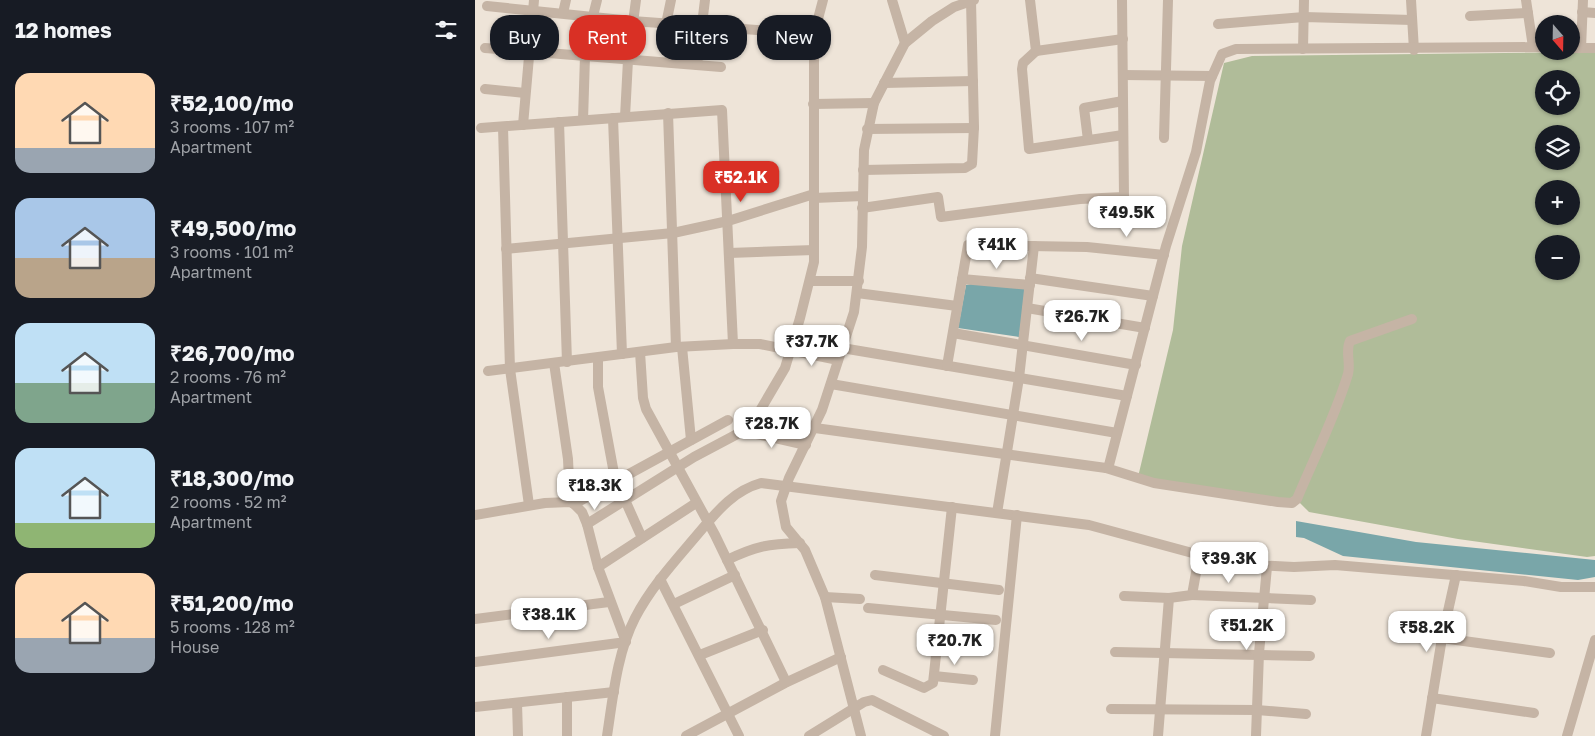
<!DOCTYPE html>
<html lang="en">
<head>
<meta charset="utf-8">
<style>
  body { margin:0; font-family:"Golos Text",sans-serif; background:#20242c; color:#f1f3f6; height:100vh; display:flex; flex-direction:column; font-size:19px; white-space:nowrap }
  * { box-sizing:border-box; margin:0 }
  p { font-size:16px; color:#9ea1a6 }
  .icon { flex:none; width:28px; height:28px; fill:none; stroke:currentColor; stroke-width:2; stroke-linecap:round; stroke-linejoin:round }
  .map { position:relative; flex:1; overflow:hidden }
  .panel { display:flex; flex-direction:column; background:#171b24; width:475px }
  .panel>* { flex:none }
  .guide { position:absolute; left:15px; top:15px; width:475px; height:45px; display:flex; gap:10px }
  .needle { width:32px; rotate:160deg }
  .fabs { position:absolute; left:1060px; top:15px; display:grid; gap:10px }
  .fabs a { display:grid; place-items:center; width:45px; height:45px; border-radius:50%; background:#171b24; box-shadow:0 1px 4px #0004; font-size:25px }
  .price { position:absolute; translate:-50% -42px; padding:0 11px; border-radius:10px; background:#fff; color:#222; font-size:16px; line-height:32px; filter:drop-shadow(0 1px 2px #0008) }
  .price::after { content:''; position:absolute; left:50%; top:30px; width:15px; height:11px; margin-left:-8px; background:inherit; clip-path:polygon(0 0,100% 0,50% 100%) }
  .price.current { background:#d93025; color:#fff }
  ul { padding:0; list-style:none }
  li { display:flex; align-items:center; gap:15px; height:125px; padding:0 15px }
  li span { display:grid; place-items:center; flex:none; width:140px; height:100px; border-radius:15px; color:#555 }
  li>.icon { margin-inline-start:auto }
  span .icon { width:60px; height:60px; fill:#fffc; stroke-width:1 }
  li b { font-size:21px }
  h2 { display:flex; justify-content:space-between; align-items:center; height:60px; padding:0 15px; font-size:21px }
  .pill { padding:0 18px; border-radius:20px; background:#171b24; box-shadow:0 1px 4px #0004; font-size:18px; line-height:45px }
  .pill.current { background:#d93025; color:#fff }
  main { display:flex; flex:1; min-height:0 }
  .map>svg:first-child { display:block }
  .green { fill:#b0bc99; fill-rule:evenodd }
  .water { fill:#79a6a9 }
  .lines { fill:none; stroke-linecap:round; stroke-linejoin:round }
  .minor { stroke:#c5b4a5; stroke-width:10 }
</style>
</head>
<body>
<main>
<section class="panel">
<h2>12 homes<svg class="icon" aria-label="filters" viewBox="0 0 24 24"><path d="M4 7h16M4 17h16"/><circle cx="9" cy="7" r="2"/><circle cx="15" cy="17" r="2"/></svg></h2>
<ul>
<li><span style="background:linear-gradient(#ffd9b3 75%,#9aa5b1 0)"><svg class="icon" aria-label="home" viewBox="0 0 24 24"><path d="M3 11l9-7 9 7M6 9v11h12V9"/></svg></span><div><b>₹52,100/mo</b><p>3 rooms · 107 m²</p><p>Apartment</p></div></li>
<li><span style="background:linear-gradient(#a9c7e8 60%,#b9a48a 0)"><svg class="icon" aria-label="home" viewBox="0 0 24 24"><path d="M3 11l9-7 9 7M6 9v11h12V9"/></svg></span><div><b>₹49,500/mo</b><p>3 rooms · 101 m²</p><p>Apartment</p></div></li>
<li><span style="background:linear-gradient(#bfe0f5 60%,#7fa58c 0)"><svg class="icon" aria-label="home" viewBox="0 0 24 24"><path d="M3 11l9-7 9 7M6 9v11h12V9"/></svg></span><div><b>₹26,700/mo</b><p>2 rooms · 76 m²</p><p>Apartment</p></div></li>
<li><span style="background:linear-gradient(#bfe0f5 75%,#8fb573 0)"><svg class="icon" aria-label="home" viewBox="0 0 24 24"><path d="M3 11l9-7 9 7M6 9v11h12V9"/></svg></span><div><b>₹18,300/mo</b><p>2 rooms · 52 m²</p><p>Apartment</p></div></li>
<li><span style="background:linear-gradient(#ffd9b3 65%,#9aa5b1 0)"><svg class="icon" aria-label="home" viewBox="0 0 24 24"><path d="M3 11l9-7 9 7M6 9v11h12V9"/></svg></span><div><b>₹51,200/mo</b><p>5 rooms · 128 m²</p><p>House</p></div></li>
</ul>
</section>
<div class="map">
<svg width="1120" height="736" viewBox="0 0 1120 736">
  <rect width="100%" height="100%" fill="#eee4d8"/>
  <path class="green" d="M 1120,52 L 1120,556 L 1112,557 L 983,539 L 834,512 L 823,501 L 663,477 L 698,330 L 707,246 L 749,63 L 777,56 ZM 1069,79 L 1096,79 L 1096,106 L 1069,106 ZM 1069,134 L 1096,134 L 1096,161 L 1069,161 ZM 1069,189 L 1096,189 L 1096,216 L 1069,216 ZM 1069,244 L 1096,244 L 1096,271 L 1069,271 Z"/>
  <g class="water">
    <path d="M 496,284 L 551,288 L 544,337 L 483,328 L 491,285 Z"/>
    <path d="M 821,521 L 941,542 L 1120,560 L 1120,577 L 1103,580 L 868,556 L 829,538 L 821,537 Z"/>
  </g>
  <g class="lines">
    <g class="minor">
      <path d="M 417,0 L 430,43"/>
      <path d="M 555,0 L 561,51 L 548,63 L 547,69 L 554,149 L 648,135"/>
      <path d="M 936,0 L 939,50"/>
      <path d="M 1051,0 L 1058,47"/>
      <path d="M 12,6 L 157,21 L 339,34"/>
      <path d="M 1107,12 L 1120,13"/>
      <path d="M 88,13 L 91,0"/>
      <path d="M 118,16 L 122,0"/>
      <path d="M 995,16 L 1053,13"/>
      <path d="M 191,24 L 196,0"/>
      <path d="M 743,24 L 829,17 L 937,20"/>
      <path d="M 10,48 L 246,67"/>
      <path d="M 1096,48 L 1120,48"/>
      <path d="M 1106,48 L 1108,0"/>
      <path d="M 828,49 L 829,0"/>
      <path d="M 561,51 L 648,39"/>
      <path d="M 222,65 L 230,0"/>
      <path d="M 648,75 L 737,76"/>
      <path d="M 409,83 L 498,81"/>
      <path d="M 10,89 L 50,93"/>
      <path d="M 338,104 L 399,103"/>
      <path d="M 193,113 L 201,347"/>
      <path d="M 150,117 L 153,60 L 161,0"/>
      <path d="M 138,118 L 147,354"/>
      <path d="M 108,120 L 110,56"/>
      <path d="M 84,122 L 92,362"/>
      <path d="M 48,125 L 59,0"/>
      <path d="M 28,127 L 35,369 L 54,505"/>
      <path d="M 6,128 L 247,110 L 258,344"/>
      <path d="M 392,129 L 499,128"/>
      <path d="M 689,138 L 693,0"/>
      <path d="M 613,140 L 609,108 L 648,101"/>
      <path d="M 388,170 L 490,168 L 497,164 L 499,127 L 496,1"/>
      <path d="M 339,198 L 388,196"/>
      <path d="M 387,208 L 463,197 L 466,217 L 605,199 L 649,197 L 647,0"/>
      <path d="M 31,249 L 198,233 L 253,221 L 339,194"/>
      <path d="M 254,253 L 339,250"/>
      <path d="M 555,278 L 678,296"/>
      <path d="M 487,279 L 555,285"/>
      <path d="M 335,281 L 384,281"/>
      <path d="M 382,293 L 482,306"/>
      <path d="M 552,308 L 670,328"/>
      <path d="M 478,333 L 661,365"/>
      <path d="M 207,347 L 216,440"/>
      <path d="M 367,348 L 652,396"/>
      <path d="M 165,352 L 168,398 L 171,409 L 240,535 L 311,682"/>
      <path d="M 123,358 L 123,387 L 138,468 L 139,473 L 148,478"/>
      <path d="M 79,363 L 93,459 L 95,502"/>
      <path d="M 472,366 L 493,245 L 612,247 L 689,255"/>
      <path d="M 13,371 L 201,347 L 258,344 L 285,344 L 363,360"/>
      <path d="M 356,384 L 642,433"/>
      <path d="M 340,428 L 631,468 L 634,465 L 691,246 L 721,152 L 735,81 L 747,54 L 761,49 L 1069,47"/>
      <path d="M 268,431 L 331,445"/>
      <path d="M 631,468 L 679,483 L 803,502 L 817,503 L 822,499 C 839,458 860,417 873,374 C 876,363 870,351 875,341 L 937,319"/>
      <path d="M 150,500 L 167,538"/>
      <path d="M 99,504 L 253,420"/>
      <path d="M 522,513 L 544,378 L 559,246"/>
      <path d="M 0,515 L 70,503 L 95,502 L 99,504 L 107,512 L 112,524 L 123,567 L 151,642 L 0,662"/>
      <path d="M 112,524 L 219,457 L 268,431 L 283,414 L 310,368 L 325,318 L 339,262 L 339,34 L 348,0"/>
      <path d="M 252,560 C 281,546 293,544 325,543"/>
      <path d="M 123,567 L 221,503"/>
      <path d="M 400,575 L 524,590"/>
      <path d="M 185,579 L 264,736"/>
      <path d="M 717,595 L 836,600"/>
      <path d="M 649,596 L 694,598"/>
      <path d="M 350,597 L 385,599"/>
      <path d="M 199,604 L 260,575"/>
      <path d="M 393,608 L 521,620"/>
      <path d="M 0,619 L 134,602"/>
      <path d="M 967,638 L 1075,653"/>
      <path d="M 640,652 L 835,656"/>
      <path d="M 225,655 L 288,630"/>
      <path d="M 408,670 L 449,688 L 458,683 L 477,507"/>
      <path d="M 459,676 L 498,680"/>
      <path d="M 92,697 L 92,736"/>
      <path d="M 957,698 L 1059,713"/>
      <path d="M 42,703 L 43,736"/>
      <path d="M 0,707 L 139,692"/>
      <path d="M 636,709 L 782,710 L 831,714"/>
      <path d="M 132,736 C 138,697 142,653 160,618 C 176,587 200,561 222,535 C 240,514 257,491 286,483 L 614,525 L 758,564 L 819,567 L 860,565 L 1049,581 L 1086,587 L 1120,587"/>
      <path d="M 211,736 L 310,683 L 366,657"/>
      <path d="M 334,736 L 389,702 L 397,700 L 469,736"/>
      <path d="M 386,736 L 350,597 L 330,550 L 311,527 L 306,501 L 314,478 L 347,410 L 379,312 L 387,247 L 389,150 L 399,103 L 430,43 L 457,21 L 479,7 L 499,0"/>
      <path d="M 520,736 L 542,515"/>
      <path d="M 683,736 L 694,598 L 717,595 L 724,556"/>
      <path d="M 781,736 L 784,653 L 792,567"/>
      <path d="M 951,736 L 967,638 L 981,575"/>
      <path d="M 1092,736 L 1120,640"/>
    </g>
  </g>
</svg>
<div class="fabs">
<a><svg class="needle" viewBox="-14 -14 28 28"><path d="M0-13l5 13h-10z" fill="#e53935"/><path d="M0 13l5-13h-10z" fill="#9ea1a6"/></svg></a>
<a><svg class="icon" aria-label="locate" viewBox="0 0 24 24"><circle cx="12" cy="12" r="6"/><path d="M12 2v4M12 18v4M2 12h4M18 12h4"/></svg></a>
<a><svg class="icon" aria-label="layers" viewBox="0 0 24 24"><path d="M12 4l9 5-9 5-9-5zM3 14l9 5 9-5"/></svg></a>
<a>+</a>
<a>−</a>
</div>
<b class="price current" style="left:266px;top:203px">₹52.1K</b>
<b class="price" style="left:652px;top:238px">₹49.5K</b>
<b class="price" style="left:522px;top:270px">₹41K</b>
<b class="price" style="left:607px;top:342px">₹26.7K</b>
<b class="price" style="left:337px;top:367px">₹37.7K</b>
<b class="price" style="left:297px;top:449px">₹28.7K</b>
<b class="price" style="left:120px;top:511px">₹18.3K</b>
<b class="price" style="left:754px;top:584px">₹39.3K</b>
<b class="price" style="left:74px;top:640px">₹38.1K</b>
<b class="price" style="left:772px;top:651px">₹51.2K</b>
<b class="price" style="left:952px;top:653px">₹58.2K</b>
<b class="price" style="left:480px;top:666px">₹20.7K</b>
<div class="guide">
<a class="pill">Buy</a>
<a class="pill current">Rent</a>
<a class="pill">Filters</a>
<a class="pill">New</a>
</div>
</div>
</main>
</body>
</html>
